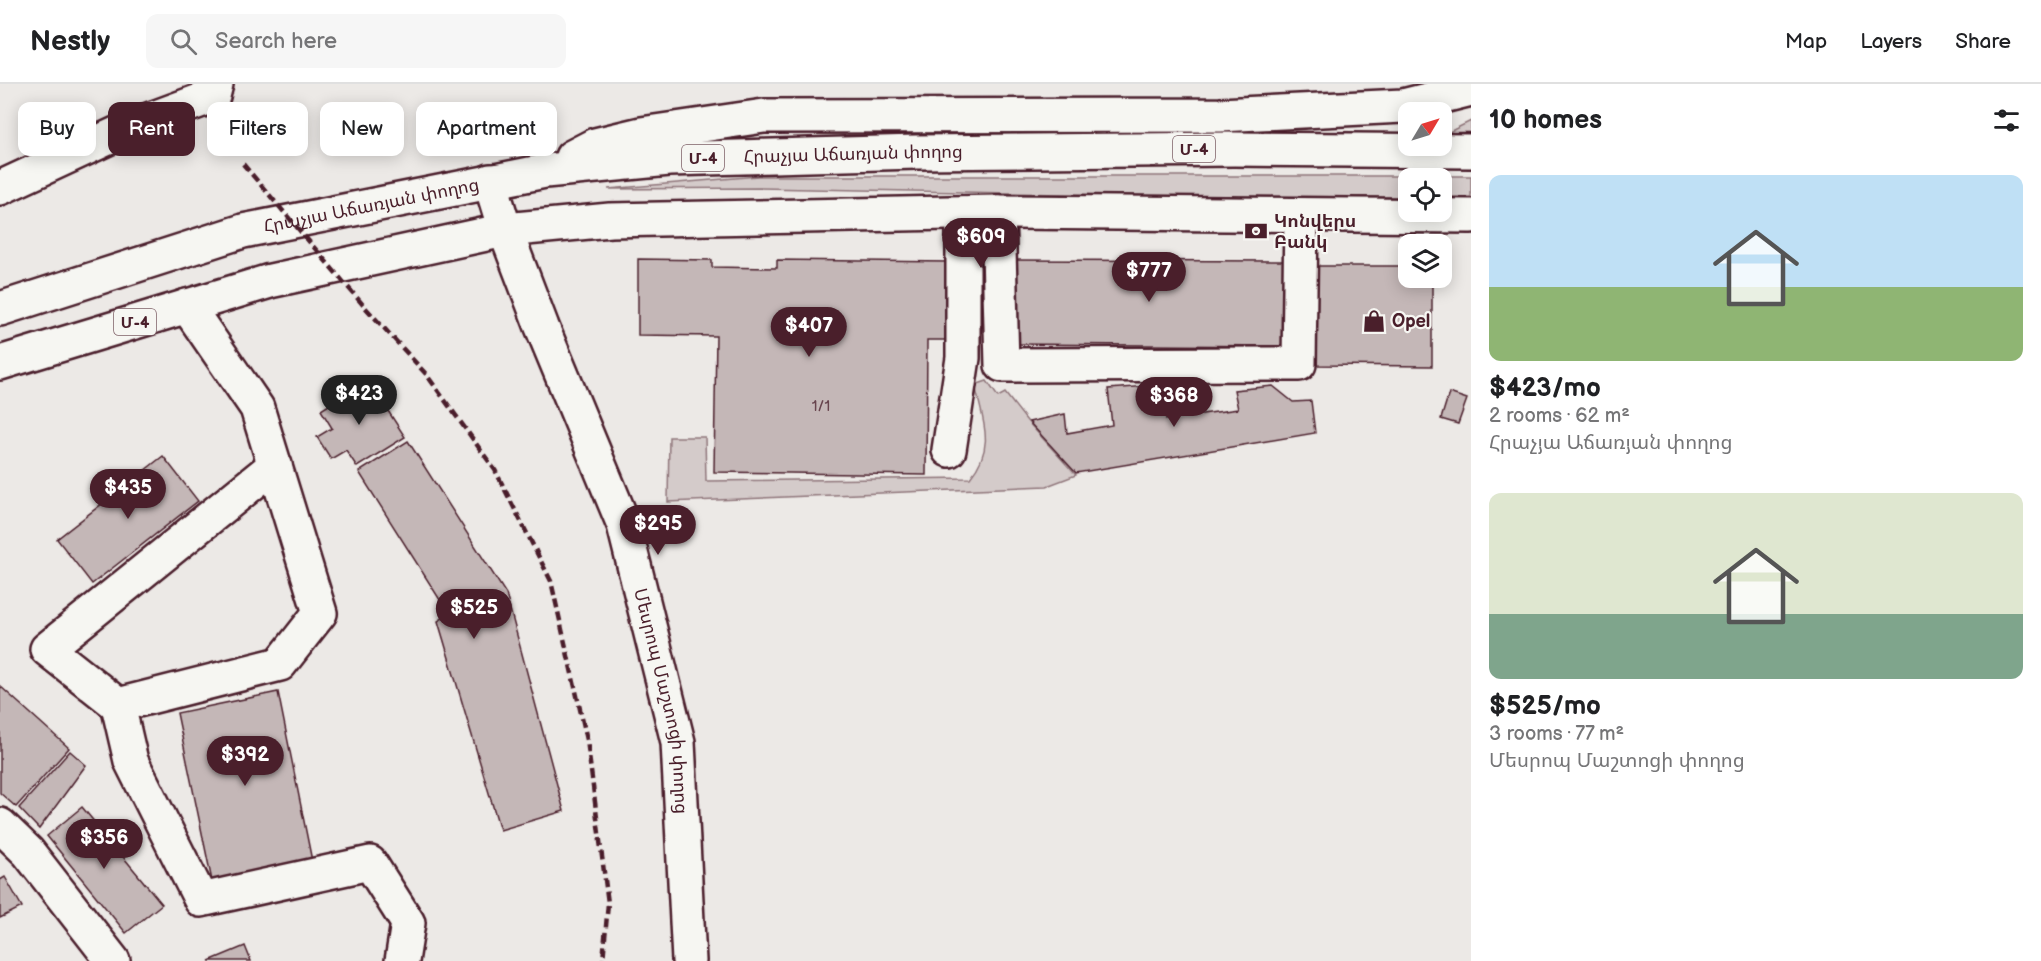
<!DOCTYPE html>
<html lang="en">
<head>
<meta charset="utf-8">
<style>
  body { margin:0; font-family:"Balsamiq Sans","Noto Sans Armenian",sans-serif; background:#f6f6f6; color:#202124; height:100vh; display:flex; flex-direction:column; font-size:22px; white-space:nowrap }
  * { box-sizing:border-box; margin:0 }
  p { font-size:20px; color:#757577 }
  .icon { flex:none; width:33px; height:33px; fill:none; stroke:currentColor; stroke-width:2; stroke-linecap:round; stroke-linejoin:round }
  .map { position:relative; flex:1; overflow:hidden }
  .side { display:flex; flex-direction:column; background:#fff; width:570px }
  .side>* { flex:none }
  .guide { position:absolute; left:18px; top:18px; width:570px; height:54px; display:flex; gap:12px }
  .needle { width:39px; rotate:52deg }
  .tools { position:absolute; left:1398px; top:18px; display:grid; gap:12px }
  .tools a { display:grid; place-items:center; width:54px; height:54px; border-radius:12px; background:#fff; box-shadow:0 3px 15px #0003; font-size:30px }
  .price { position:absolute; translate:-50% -51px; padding:0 14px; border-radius:21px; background:#4a1f2b; color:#fff; font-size:20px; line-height:39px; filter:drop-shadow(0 2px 3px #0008) }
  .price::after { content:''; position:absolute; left:50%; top:36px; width:18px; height:14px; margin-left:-9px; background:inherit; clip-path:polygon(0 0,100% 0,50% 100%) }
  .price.on { background:#222; color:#fff }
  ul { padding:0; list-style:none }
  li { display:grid; align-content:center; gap:12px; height:318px; padding:0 18px }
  li span { display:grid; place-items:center; height:186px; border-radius:12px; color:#555 }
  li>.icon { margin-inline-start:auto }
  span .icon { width:108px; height:108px; fill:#fffc; stroke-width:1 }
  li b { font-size:26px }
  h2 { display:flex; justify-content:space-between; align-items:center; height:72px; padding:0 18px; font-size:26px }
  .tag { padding:0 21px; border-radius:12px; background:#fff; box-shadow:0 3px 15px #0003; font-size:21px; line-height:54px }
  .tag.on { background:#4a1f2b; color:#fff }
  header { display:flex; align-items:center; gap:36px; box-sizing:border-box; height:84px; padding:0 30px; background:#fff; border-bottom:2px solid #e0e0e0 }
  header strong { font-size:28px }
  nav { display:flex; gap:33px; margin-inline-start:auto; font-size:21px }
  .search { width:420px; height:54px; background:#f6f6f6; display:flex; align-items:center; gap:15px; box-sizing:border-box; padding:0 21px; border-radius:12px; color:#757577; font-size:22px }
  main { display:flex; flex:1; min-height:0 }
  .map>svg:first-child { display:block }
  .green { fill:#d4cbca; stroke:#8f757a; stroke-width:1.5 }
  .building { fill:#c4b7b7; stroke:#4a1f2b; stroke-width:1.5 }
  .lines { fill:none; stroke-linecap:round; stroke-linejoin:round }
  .minor-casing { stroke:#4a1f2b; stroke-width:38 }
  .highway-casing { stroke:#4a1f2b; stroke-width:38 }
  .minor { stroke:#f6f6f2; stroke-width:33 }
  .highway { stroke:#f6f6f2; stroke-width:33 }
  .rail { stroke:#4a1f2b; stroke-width:4.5; stroke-dasharray:9 4.5; stroke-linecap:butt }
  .labels { text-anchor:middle; stroke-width:4.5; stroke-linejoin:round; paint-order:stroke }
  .number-label { font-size:15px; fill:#68454e }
  .shield { fill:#f6f6f2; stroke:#7e6067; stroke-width:1.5 }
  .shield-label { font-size:16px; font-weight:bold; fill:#4a1f2b }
  .street-label { font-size:18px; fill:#4a1f2b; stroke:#f6f6f2 }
  .poi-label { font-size:18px; font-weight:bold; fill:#4a1f2b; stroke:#f6f6f2; text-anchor:start }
</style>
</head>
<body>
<header>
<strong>Nestly</strong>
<div class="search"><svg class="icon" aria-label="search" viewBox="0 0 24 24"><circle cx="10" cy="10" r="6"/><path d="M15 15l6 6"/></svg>Search here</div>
<nav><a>Map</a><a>Layers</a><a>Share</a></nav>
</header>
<main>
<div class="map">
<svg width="1471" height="877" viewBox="0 0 1471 877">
  <rect width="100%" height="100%" fill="#ece9e6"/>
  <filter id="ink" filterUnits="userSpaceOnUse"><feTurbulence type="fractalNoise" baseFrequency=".0167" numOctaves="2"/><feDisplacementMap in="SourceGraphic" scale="12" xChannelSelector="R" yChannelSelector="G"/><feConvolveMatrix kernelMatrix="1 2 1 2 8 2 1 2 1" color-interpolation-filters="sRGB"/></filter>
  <g filter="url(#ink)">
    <g class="green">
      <path d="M 1471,37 L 1471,48 L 1447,49 Z"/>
      <path d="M 758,92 L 1471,92 L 1471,113 L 1442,113 L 1442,94 L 1408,94 L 1408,113 L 1166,112 L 760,104 L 608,105 Z"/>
      <path d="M 987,297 L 998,313 L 1005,309 L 1027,337 L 1076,391 L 1047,402 L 668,418 L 669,353 L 705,353 L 706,397 L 970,394 C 996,362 983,338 975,301 Z"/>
    </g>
    <g class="building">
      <path d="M 638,175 L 712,176 L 712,183 L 777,184 L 777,176 L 948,178 L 947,256 L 927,256 L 926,391 L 714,388 L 716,252 L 638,251 Z"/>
      <path d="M 1008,176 L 1289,177 L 1289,262 L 1008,260 Z"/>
      <path d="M 976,179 L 985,179 L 985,191 L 976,190 Z"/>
      <path d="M 1315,182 L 1408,182 L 1408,194 L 1432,194 L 1432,282 L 1315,281 Z"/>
      <path d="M 368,296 L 405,353 L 357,383 L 346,366 L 331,375 L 317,353 L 332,344 L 321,326 Z"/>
      <path d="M 1163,301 L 1166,335 L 1238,325 L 1234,306 L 1273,302 L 1293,318 L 1311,317 L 1315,349 L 1076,389 L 1029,338 L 1065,330 L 1067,349 L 1112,341 L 1108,305 Z"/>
      <path d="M 1449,309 L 1467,315 L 1458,340 L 1441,335 Z"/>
      <path d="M 408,357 L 506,510 L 564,727 L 500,746 L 438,537 L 449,530 L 359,388 Z"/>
      <path d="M 163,372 L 198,417 L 92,500 L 57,455 Z"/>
      <path d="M 0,602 L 69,664 L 16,723 L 0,709 Z"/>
      <path d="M 278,608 L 312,777 L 212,797 L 177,629 Z"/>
      <path d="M 70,667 L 86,681 L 39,745 L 19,724 Z"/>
      <path d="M 82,723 L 162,820 L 126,849 L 47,752 Z"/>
      <path d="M 5,793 L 22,823 L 0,834 L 0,796 Z"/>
      <path d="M 245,862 L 251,877 L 209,877 Z"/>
    </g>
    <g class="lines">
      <g class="minor-casing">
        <g id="minor">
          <path id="s1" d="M 490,97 L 505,146 L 542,243 L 624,441 L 678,658 L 689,877"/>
          <path d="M 0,104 L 140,39 L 213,12 L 216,0"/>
          <path d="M 998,128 L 1002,281 L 1299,280 L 1301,131"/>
          <path d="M 187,222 L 257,324 L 320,529 L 280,580 L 118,621 L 131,677 L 201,816 L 370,779 L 408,839 L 402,877"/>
          <path d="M 949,366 L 963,274 L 963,129"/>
          <path d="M 118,621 L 47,565 L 275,381"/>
          <path d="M 0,741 L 28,768 L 113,877"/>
        </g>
      </g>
      <g class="highway-casing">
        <g id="highway">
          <path d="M 572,73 L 595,61 L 641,50 L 764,32 L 1220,31 L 1403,22 L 1471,5"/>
          <path id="s2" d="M 0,225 L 243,147 L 545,87 L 669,75 L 917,68 L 1234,65 L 1471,67"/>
          <path d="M 0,279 L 270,197 L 505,146 L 610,136 L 998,128 L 1471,132"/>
        </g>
      </g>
      <use href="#minor" class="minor"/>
      <use href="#highway" class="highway"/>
      <path class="rail" d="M 243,80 L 364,222 L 426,290 L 495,386 L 551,497 L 587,656 L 608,819 L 603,877"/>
    </g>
  </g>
  <defs>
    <g id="bank-bare" transform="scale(1.8)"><path d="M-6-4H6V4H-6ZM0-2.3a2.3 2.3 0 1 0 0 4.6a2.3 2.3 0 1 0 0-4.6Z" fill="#4a1f2b" stroke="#f6f6f2" stroke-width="2.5" paint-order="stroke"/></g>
    <g id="shop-bare" transform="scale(1.8)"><path d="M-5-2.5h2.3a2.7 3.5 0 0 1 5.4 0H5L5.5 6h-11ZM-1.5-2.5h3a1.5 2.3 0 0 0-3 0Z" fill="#4a1f2b" stroke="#f6f6f2" stroke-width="2.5" paint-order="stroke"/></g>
  </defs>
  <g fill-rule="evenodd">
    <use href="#bank-bare" x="1256" y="147"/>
    <use href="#shop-bare" x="1374" y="237"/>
  </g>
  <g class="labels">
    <g class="number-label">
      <text x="821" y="327">1/1</text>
    </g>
    <g class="shield">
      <rect x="1173" y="52" width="42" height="26" rx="4.5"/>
      <rect x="682" y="61" width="42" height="26" rx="4.5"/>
      <rect x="114" y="225" width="42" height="26" rx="4.5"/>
    </g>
    <g class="shield-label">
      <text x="1194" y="71">Մ-4</text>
      <text x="703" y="80">Մ-4</text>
      <text x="135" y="244">Մ-4</text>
    </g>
    <g class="street-label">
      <text dy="6" stroke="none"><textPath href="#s2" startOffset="872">Հրաչյա Աճառյան փողոց</textPath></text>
      <text dy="6" stroke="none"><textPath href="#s2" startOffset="386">Հրաչյա Աճառյան փողոց</textPath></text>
      <text dy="6" stroke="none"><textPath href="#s1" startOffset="550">Մեսրոպ Մաշտոցի փողոց</textPath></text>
    </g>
    <g class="poi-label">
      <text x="1274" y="143">Կոնվերս<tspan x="1274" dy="21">Բանկ</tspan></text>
      <text x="1392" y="243">Opel</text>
    </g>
  </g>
</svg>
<div class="tools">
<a><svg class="needle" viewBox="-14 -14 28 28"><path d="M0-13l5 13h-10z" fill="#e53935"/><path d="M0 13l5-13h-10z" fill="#757577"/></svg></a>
<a><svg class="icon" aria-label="locate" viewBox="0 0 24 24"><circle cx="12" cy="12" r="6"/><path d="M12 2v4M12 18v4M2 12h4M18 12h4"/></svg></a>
<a><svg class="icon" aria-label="layers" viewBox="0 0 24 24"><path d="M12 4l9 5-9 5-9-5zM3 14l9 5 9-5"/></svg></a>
</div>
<b class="price" style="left:981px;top:185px">$609</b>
<b class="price" style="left:1149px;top:219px">$777</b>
<b class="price" style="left:809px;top:274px">$407</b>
<b class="price on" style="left:359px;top:342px">$423</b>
<b class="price" style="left:1174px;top:344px">$368</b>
<b class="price" style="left:128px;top:436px">$435</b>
<b class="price" style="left:658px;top:472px">$295</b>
<b class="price" style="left:474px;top:556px">$525</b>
<b class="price" style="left:245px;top:703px">$392</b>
<b class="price" style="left:104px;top:786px">$356</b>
<div class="guide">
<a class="tag">Buy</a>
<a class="tag on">Rent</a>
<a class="tag">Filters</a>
<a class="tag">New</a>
<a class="tag">Apartment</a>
</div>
</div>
<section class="side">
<h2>10 homes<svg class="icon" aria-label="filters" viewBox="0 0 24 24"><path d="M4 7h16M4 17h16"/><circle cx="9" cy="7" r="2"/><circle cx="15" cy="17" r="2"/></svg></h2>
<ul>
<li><span style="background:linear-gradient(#bfe0f5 60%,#8fb573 0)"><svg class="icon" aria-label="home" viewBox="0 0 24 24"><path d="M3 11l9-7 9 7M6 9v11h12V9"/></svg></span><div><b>$423/mo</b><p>2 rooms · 62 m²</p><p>Հրաչյա Աճառյան փողոց</p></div></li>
<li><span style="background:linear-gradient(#dfe7d0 65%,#7fa58c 0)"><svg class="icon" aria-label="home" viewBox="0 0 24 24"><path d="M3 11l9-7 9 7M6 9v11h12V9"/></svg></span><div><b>$525/mo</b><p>3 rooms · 77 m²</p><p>Մեսրոպ Մաշտոցի փողոց</p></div></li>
</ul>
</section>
</main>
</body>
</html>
